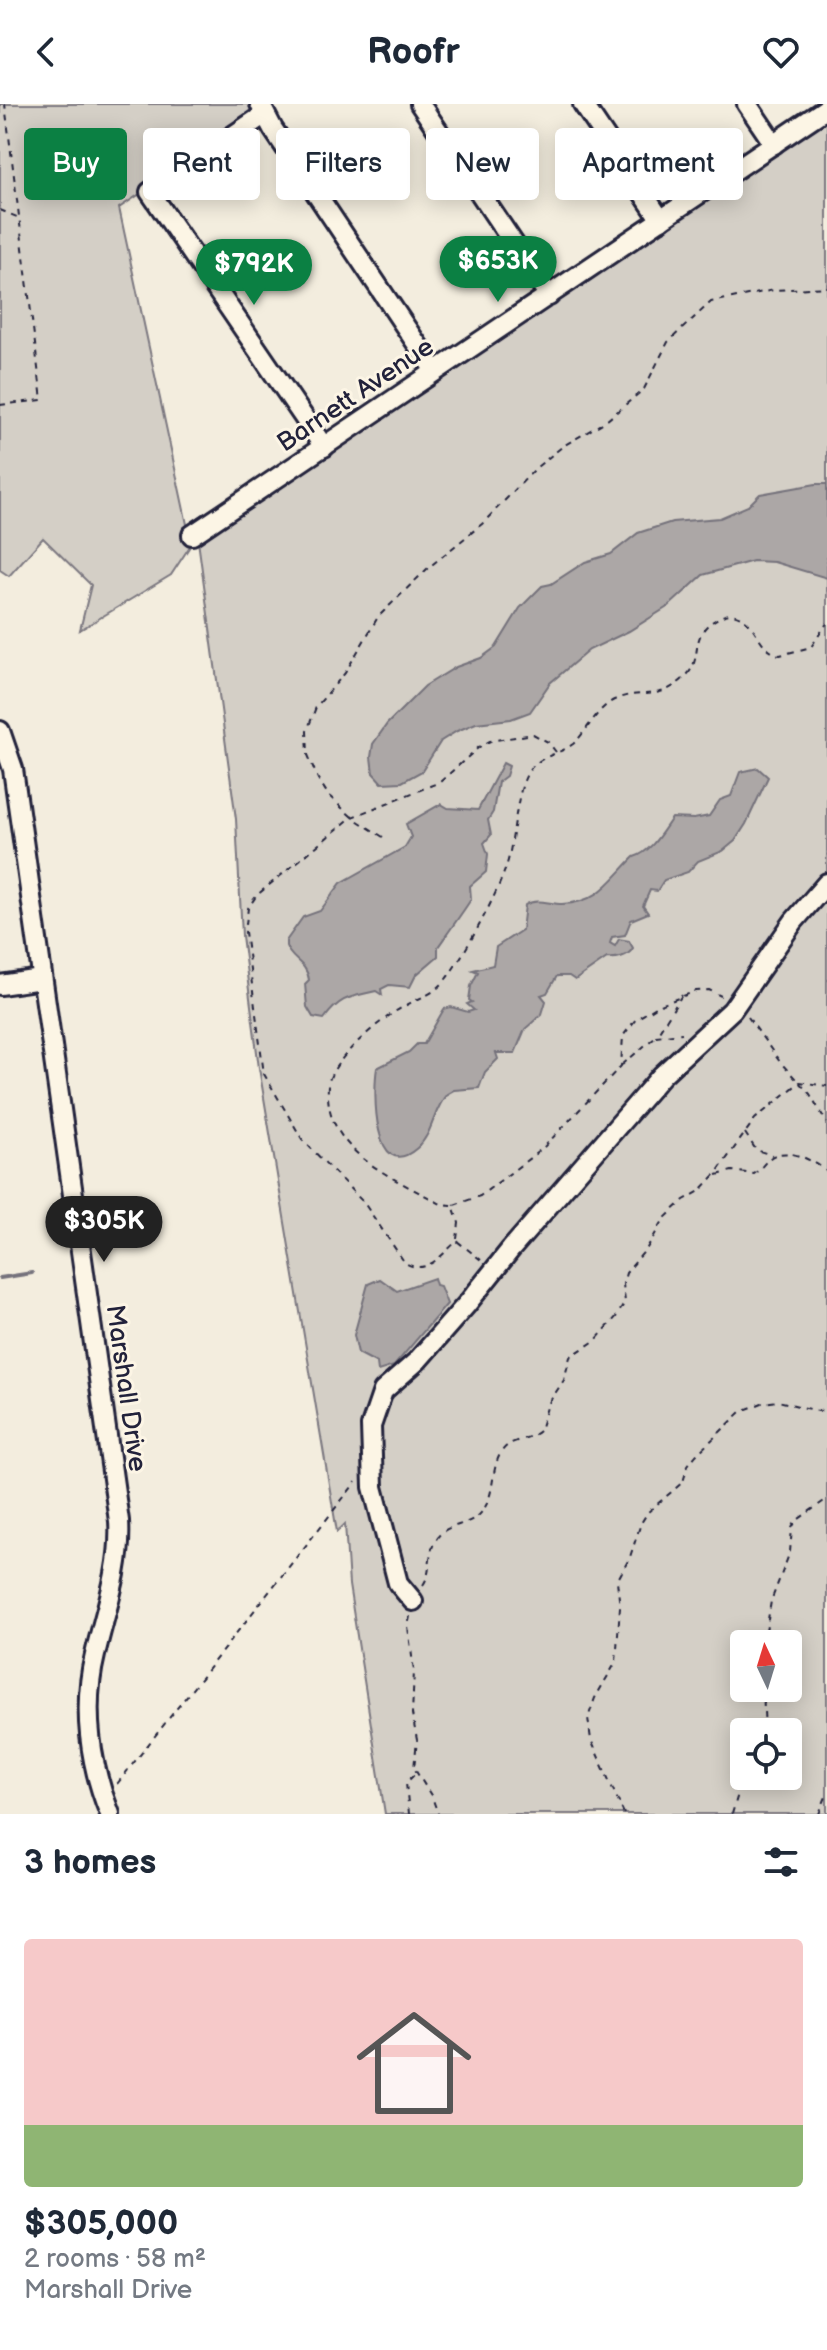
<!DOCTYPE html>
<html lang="en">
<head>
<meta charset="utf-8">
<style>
  body { margin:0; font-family:"Balsamiq Sans",sans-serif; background:#f2f2f3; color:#1f2937; height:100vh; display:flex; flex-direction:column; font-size:30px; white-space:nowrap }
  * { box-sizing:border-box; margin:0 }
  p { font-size:26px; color:#747a83 }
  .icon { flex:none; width:44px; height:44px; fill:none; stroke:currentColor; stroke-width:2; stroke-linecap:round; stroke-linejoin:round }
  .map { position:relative; height:1710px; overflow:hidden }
  .drawer { display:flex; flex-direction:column; background:#fff; flex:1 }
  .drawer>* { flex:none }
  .banner { position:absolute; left:24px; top:24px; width:780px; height:72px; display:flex; gap:16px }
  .needle { width:52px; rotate:356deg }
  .controls { position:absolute; left:730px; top:1526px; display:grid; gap:16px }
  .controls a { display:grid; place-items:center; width:72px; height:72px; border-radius:8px; background:#fff; box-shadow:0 4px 20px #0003; font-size:40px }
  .price { position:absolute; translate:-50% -68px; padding:0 18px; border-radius:28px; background:#0b8043; color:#fff; font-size:26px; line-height:52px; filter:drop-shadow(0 2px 4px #0008) }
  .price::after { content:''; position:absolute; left:50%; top:48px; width:24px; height:18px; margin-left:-12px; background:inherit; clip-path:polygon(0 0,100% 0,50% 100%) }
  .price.current { background:#222; color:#fff }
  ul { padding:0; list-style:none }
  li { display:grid; align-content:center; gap:16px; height:424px; padding:0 24px }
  li span { display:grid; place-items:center; height:248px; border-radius:8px; color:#555 }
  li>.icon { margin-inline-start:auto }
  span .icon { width:144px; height:144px; fill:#fffc; stroke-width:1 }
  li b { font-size:34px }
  h2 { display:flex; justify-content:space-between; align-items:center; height:96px; padding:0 24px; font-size:34px }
  .tag { padding:0 28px; border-radius:8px; background:#fff; box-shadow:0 4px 20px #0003; font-size:28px; line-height:72px }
  .tag.current { background:#0b8043; color:#fff }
  header { display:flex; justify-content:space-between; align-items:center; height:104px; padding:0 24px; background:#fff; font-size:36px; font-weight:700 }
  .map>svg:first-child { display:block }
  .green { fill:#d4cfc6; stroke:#7b7880; stroke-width:2; fill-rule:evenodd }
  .water { fill:#aca7a6; stroke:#75727b; stroke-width:2 }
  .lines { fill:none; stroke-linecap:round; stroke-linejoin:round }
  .stream { stroke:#75727b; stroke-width:4 }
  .minor-casing { stroke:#22223b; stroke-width:24 }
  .path { stroke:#22223b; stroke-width:2; stroke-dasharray:6 6; stroke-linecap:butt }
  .minor { stroke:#fcf5e5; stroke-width:18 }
  .labels { text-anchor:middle; stroke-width:6; stroke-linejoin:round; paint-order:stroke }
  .street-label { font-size:26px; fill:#22223b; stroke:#fcf5e5 }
</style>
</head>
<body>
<header><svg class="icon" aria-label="back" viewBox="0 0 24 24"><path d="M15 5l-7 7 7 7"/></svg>Roofr<svg class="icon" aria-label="heart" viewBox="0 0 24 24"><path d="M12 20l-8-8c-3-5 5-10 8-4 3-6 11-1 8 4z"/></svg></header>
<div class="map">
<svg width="827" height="1710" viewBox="0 0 827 1710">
  <rect width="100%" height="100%" fill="#f3edde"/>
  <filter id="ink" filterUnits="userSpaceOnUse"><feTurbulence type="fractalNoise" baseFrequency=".0125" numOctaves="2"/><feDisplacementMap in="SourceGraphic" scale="16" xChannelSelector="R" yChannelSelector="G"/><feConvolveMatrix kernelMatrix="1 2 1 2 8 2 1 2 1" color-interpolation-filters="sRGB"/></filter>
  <g filter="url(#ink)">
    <g class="green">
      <path d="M 0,0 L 275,0 L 119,104 L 188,425 L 194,436 L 171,471 L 80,526 L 91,481 L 43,434 L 9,472 L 0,466 Z"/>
      <path d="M 827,14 L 827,1710 L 385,1710 L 349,1481 L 345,1420 L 337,1428 L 259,964 L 242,832 L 236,715 L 198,437 ZM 744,1540 L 788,1540 L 788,1584 L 744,1584 ZM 744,1628 L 788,1628 L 788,1672 L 744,1672 Z"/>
    </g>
    <g class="water">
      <path d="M 816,380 L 827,380 L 827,474 L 774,458 L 753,457 L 703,471 L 669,502 L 629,527 L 589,546 L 550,579 L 530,608 L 511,615 L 476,619 L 457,627 L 441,637 L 422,667 L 402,678 L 382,679 L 373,669 L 371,653 L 373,640 L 387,620 L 425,582 L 456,563 L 481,554 L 496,543 L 520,504 L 542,482 L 551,480 L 585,458 L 611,450 L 638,429 L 672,418 L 720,414 L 748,402 L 760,390 Z"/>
      <path d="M 503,659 L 509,662 L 506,672 L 498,678 L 493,708 L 488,716 L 491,731 L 484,739 L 488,750 L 486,768 L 470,782 C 470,783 471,794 471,795 C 470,798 440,840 438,843 L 438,852 L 416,871 L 410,883 L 389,881 L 381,885 L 382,891 L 376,887 C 351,893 341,892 324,915 L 313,913 L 307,903 L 305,880 L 309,876 C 307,858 291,857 286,842 L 286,837 L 303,813 L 320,807 L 341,779 L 405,743 L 411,733 L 406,720 L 441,700 L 448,704 L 478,706 Z"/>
      <path d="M 758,664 L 768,673 L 746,720 L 735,737 L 723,747 L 698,757 L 688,768 L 664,776 L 657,787 L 650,786 L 643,802 L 648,809 L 631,816 L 625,831 L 612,833 L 610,839 L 615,842 L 619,835 L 629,837 L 633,844 C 628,853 616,855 607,854 L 575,876 L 569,872 L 557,872 L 547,889 L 541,891 L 546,897 L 542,910 L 525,925 L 515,949 L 496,949 L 498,955 L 485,968 L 479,984 L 454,986 L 447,990 C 433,1006 433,1030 417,1044 C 373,1082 373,986 377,964 L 409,948 L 417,940 L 424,940 L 444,905 L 451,903 L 468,908 L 474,906 L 467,900 L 472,898 L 469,896 L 471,882 L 478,868 L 473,866 L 493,861 L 496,843 L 522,826 L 525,801 C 537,794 549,800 562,800 C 599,799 610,777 634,753 C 651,748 662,728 672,714 L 694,715 L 709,712 L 720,696 L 731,692 L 740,668 Z"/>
      <path d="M 434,1174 L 436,1181 L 440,1182 L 447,1200 L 394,1262 L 378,1267 L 377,1259 L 358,1249 L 354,1231 L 368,1180 L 380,1175 L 397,1187 Z"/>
    </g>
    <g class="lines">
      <path class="stream" d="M 0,1174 L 32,1169"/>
      <g class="minor-casing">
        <g id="minor">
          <path d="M 260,0 L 273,25 L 435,267"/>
          <path d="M 420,0 L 549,192"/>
          <path d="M 583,0 L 661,116"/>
          <path d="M 747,0 L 774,40"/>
          <path d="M 265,10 L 150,88 L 324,343"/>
          <path d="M 192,431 L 827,4"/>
          <path d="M 0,627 L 13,665 L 119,1417 C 122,1463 105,1507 95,1551 C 82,1604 90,1661 110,1710"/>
          <path d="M 0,881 L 42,875"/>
          <path d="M 413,1497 L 398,1479 L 373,1383 L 371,1322 L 383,1287 L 417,1257 L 467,1200 L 511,1145 L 662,971 L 732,906 L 794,817 L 827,779"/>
        </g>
      </g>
      <g class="path">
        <path d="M 0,106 L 17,113"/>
        <path d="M 0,301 L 42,296 L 5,0"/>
        <path d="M 383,733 L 352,713 L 440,678 L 479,643 L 490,637 L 533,630 L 548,638 L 556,648"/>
        <path d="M 682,891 L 656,932 L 682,929"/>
        <path d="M 748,913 L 780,958 L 810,990 L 827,1019"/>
        <path d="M 622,961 L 656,932"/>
        <path d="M 745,1029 L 756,1046 L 772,1051"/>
        <path d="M 717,1071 L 732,1067 L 754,1070 C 761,1065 766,1056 773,1052 C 790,1044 815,1057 827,1068"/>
        <path d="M 454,1101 L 480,1092 L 543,1044 L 621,962 L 623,932 L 636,915 L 658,902 L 696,887 L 709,886 L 721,892"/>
        <path d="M 457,1135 L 459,1119 L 453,1101 L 441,1100 C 393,1073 324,1049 328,982 C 330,957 380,916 401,904 C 417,894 435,891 446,875 C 465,850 496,793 506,763 C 515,737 515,683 531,664 C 543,651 560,650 573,640 C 588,627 595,606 614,596 C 642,583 658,600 686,572 C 704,554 688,532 715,516 C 720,513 725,510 731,510 C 757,513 757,547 780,551 L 811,543 L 827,519"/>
        <path d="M 481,1156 L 457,1137 C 441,1151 427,1172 405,1159 L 364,1099 L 302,1035 L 264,970 L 245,828 L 248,804 L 257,791 L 352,713 L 329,692 L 318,675 L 308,651 L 307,627 L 316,603 L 345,569 L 378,513 L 428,464 L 482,420 L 537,363 L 563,342 L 606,317 L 644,285 L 668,238 L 711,198 L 774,186 L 827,183"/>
        <path d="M 423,1481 C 433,1467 426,1450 437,1434 C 447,1419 466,1423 479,1411 C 497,1393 489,1366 502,1347 C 511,1334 529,1337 540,1326 L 548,1300 L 564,1276 L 570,1253 L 596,1236 L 617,1212 L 625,1198 L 623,1180 L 626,1169 L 647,1144 L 664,1115 L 684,1096 L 700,1087 L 715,1071 L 755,1015 L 800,978 L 827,982"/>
        <path d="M 410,1512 L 408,1523 L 414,1567 L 412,1610 L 417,1636 L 414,1664 L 432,1693 L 438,1710"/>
        <path d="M 764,1540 L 771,1497 L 790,1448 L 792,1424 L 796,1417 L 827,1395"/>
        <path d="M 763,1584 L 765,1628"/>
        <path d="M 117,1680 L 356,1378"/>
        <path d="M 409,1710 L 406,1679 L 414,1671"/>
        <path d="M 624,1710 L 591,1636 L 588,1614 L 595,1594 L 616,1558 L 620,1503 L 617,1477 L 630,1453 L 641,1419 L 648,1408 L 683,1378 L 688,1361 L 696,1351 L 742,1307 L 762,1299 L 778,1297 L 818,1307 L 827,1306"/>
        <path d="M 732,1710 L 744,1670"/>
        <path d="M 819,1710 L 827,1690"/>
      </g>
      <use href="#minor" class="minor"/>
    </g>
  </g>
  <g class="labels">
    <g class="street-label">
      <text transform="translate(355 290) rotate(-34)" y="9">Barnett Avenue</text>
      <text transform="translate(127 1284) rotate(82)" y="9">Marshall Drive</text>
    </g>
  </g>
</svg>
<div class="controls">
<a><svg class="needle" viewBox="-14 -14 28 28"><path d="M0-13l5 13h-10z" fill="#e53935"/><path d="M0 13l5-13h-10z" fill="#747a83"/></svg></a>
<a><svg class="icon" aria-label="locate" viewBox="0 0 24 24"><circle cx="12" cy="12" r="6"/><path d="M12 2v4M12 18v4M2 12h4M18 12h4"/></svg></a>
</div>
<b class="price" style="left:498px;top:200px">$653K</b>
<b class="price" style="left:254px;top:203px">$792K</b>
<b class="price current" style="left:104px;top:1160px">$305K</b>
<div class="banner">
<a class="tag current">Buy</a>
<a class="tag">Rent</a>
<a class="tag">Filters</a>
<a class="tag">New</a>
<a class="tag">Apartment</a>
</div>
</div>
<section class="drawer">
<h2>3 homes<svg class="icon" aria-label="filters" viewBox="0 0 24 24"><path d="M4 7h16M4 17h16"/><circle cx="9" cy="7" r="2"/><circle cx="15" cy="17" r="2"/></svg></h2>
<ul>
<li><span style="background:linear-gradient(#f6c9c9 75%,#8fb573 0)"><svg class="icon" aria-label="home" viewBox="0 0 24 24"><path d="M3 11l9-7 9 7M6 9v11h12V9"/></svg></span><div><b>$305,000</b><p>2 rooms · 58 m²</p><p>Marshall Drive</p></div></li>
</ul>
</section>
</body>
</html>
